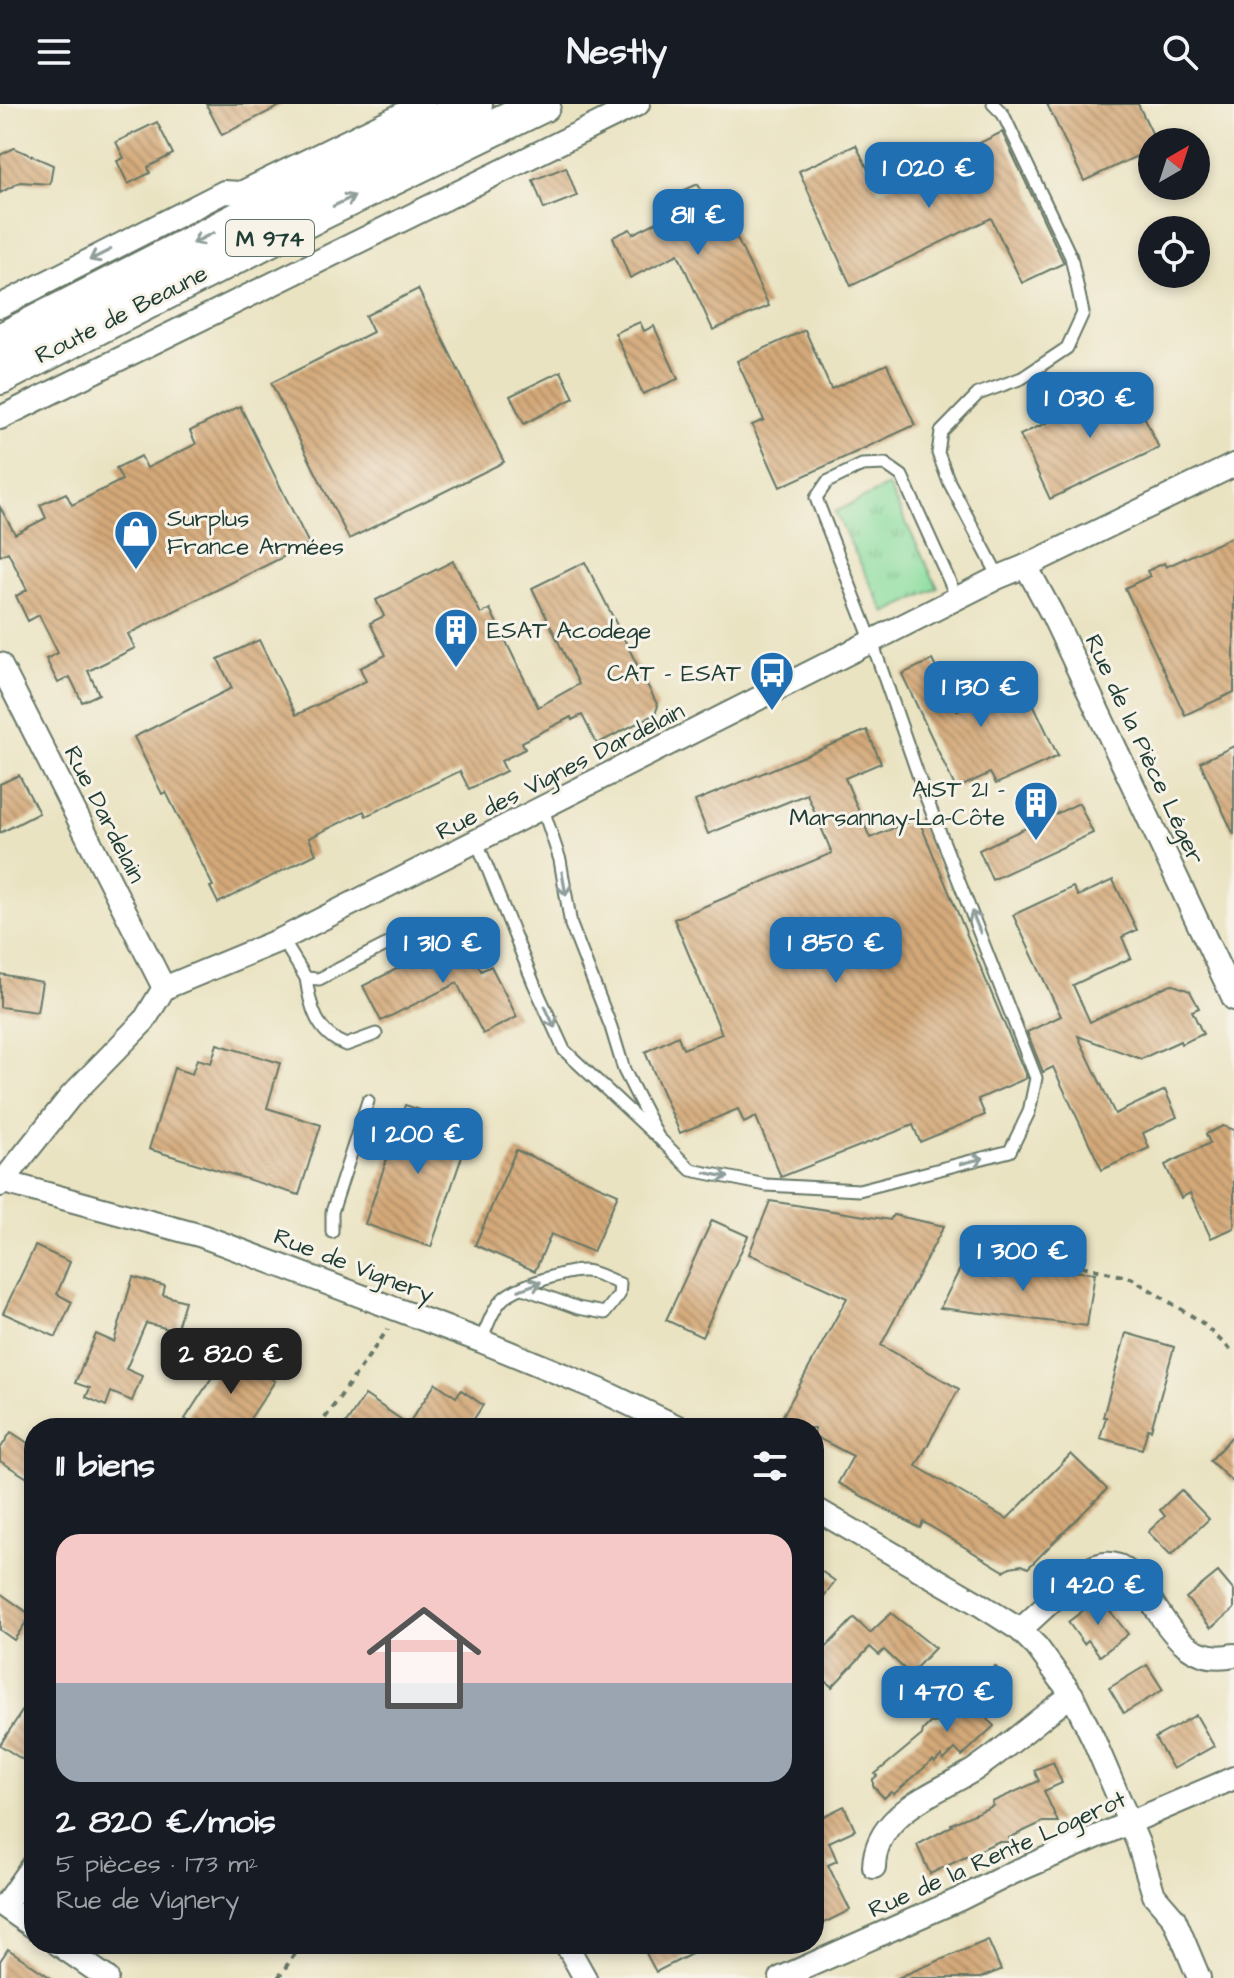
<!DOCTYPE html>
<html lang="fr">
<head>
<meta charset="utf-8">
<style>
  body { margin:0; font-family:"Architects Daughter",sans-serif; background:#20242c; color:#f1f3f6; height:100vh; display:flex; flex-direction:column; font-size:30px; white-space:nowrap }
  * { box-sizing:border-box; margin:0 }
  p { font-size:26px; color:#9ea1a6 }
  .icon { flex:none; width:44px; height:44px; fill:none; stroke:currentColor; stroke-width:2; stroke-linecap:round; stroke-linejoin:round }
  .map { position:relative; flex:1; overflow:hidden }
  .details { position:absolute; left:24px; top:1314px; width:800px; height:536px; display:flex; flex-direction:column; background:#171b24; border-radius:32px; box-shadow:0 4px 12px #0003 }
  .details>* { flex:none }
  .needle { width:52px; rotate:39deg }
  .controls { position:absolute; left:1138px; top:24px; display:grid; gap:16px }
  .controls a { display:grid; place-items:center; width:72px; height:72px; border-radius:50%; background:#171b24; box-shadow:0 4px 12px #0003; font-size:40px }
  .price { position:absolute; translate:-50% -68px; padding:0 18px; border-radius:16px; background:#1f6fb2; color:#fff; font-size:26px; line-height:52px; filter:drop-shadow(0 2px 4px #0008) }
  .price::after { content:''; position:absolute; left:50%; top:48px; width:24px; height:18px; margin-left:-12px; background:inherit; clip-path:polygon(0 0,100% 0,50% 100%) }
  .price.selected { background:#222; color:#fff }
  ul { padding:0; list-style:none }
  li { display:grid; align-content:center; gap:16px; height:424px; padding:0 32px }
  li span { display:grid; place-items:center; height:248px; border-radius:24px; color:#555 }
  li>.icon { margin-inline-start:auto }
  span .icon { width:144px; height:144px; fill:#fffc; stroke-width:1 }
  li b { font-size:34px }
  h2 { display:flex; justify-content:space-between; align-items:center; height:96px; padding:0 32px; font-size:34px }
  header { display:flex; justify-content:space-between; align-items:center; height:104px; padding:0 32px; background:#171b24; font-size:36px; font-weight:800 }
  .map>svg:first-child { display:block }
  .grass { fill:url(#grass-tufts); stroke:#548d6a; stroke-width:2 }
  .building { fill:url(#building-back-hatch) }
  .lines { fill:none; stroke-linecap:round; stroke-linejoin:round }
  .service-casing { stroke:#676; stroke-width:15 }
  .minor-casing { stroke:#676; stroke-width:26 }
  .primary-casing { stroke:#676; stroke-width:40 }
  .path { stroke:#676; stroke-width:4; stroke-dasharray:6 6; stroke-linecap:butt }
  .service { stroke:#fff; stroke-width:11 }
  .minor { stroke:#fff; stroke-width:22 }
  .primary { stroke:#fff; stroke-width:36 }
  .oneway { stroke:#8f9e9a }
  .labels { text-anchor:middle; stroke-width:6; stroke-linejoin:round; paint-order:stroke }
  .shield { fill:#f7f3e8; stroke:#60746a; stroke-width:2 }
  .shield-label { font-size:22px; font-weight:bold; fill:#1f3d34 }
  .street-label { font-size:24px; fill:#1f3d34; stroke:#f7f3e8 }
  .poi-label { font-size:24px; fill:#1f3d34; stroke:#f7f3e8; text-anchor:start }
</style>
</head>
<body>
<header><svg class="icon" aria-label="menu" viewBox="0 0 24 24"><path d="M4 6h16M4 12h16M4 18h16"/></svg>Nestly<svg class="icon" aria-label="search" viewBox="0 0 24 24"><circle cx="10" cy="10" r="6"/><path d="M15 15l6 6"/></svg></header>
<div class="map">
<svg width="1234" height="1874" viewBox="0 0 1234 1874">
  <defs>
    <pattern id="grass-tufts" width="24" height="20" patternUnits="userSpaceOnUse" patternTransform="scale(2)"><rect width="24" height="20" fill="#8add9f"/><path d="M3 7l-1-3M5 7V3M7 7l1-3M15 17l-1-3M17 17v-4M19 17l1-3" fill="none" stroke="#70b482"/></pattern>
    <pattern id="building-back-hatch" width="6" height="6" patternUnits="userSpaceOnUse" patternTransform="scale(2)"><rect width="6" height="6" fill="#d4a979"/><path d="M-1 5l2 2M0 0l6 6M5-1l2 2" fill="none" stroke="#ab8b64"/></pattern>
  </defs>
  <rect width="100%" height="100%" fill="#f7f3e8"/>
  <filter id="ink" filterUnits="userSpaceOnUse"><feTurbulence type="fractalNoise" baseFrequency=".0125" numOctaves="2"/><feDisplacementMap in="SourceGraphic" scale="16" xChannelSelector="R" yChannelSelector="G"/><feConvolveMatrix kernelMatrix="1 2 1 2 8 2 1 2 1" color-interpolation-filters="sRGB"/></filter>
  <filter id="wash" filterUnits="userSpaceOnUse"><feTurbulence type="fractalNoise" baseFrequency=".006" numOctaves="4" result="noise"/><feDisplacementMap in="SourceGraphic" scale="32" xChannelSelector="R" yChannelSelector="G"/><feGaussianBlur stdDeviation="1.8" result="paint"/><feColorMatrix in="noise" values="0 0 0 0 0 0 0 0 0 0 0 0 0 0 0 0 0 1.4 0 .05"/><feComposite in="paint" operator="in"/></filter>
  <g filter="url(#wash)">
    <rect width="100%" height="100%" fill="#eae3c2"/>
    <path class="grass" d="M 888,382 L 938,484 L 885,509 L 835,408 Z"/>
    <g id="blocks">
      <g class="building">
        <path d="M 206,0 L 284,0 L 222,31 Z"/>
        <path d="M 1047,0 L 1138,0 L 1152,29 L 1152,45 L 1084,77 Z"/>
        <path d="M 157,18 L 173,50 L 148,63 L 150,69 L 128,80 L 117,57 L 124,54 L 116,38 Z"/>
        <path d="M 1002,28 L 1064,159 L 1022,179 L 991,114 L 851,182 L 799,67 L 856,41 L 879,88 Z"/>
        <path d="M 14,44 L 53,61 L 50,80 L 20,78 L 0,89 L 0,51 Z"/>
        <path d="M 566,63 L 577,92 L 544,105 L 533,76 Z"/>
        <path d="M 698,80 L 713,112 L 724,107 L 769,202 L 713,226 L 678,150 L 630,174 L 613,133 L 630,125 L 633,130 L 673,110 L 666,94 Z"/>
        <path d="M 418,185 L 504,358 L 349,435 L 271,279 L 373,228 L 365,212 Z"/>
        <path d="M 640,218 L 644,227 L 654,222 L 678,275 L 643,290 L 615,229 Z"/>
        <path d="M 805,226 L 831,285 L 887,260 L 915,321 L 780,383 L 752,321 L 764,316 L 737,257 Z"/>
        <path d="M 561,267 L 574,294 L 524,320 L 510,292 Z"/>
        <path d="M 1100,280 L 1106,291 L 1129,280 L 1159,344 L 1050,395 L 1020,331 L 1087,300 L 1081,289 Z"/>
        <path d="M 240,302 L 309,440 L 128,530 L 135,544 L 88,567 L 99,590 L 82,598 L 70,573 L 58,579 L 46,555 L 58,549 L 39,511 L 28,517 L 16,492 L 27,486 L 8,448 L 0,452 L 0,403 L 15,430 L 46,414 L 40,401 L 66,389 L 72,401 L 122,376 L 116,364 L 141,352 L 147,364 L 196,340 L 190,327 Z"/>
        <path d="M 1234,432 L 1234,588 L 1185,611 L 1125,484 L 1150,472 L 1147,467 L 1164,459 L 1166,463 Z"/>
        <path d="M 453,457 L 481,510 L 490,505 L 538,603 L 579,580 L 532,484 L 585,458 L 658,602 L 655,610 L 597,640 L 582,611 L 572,616 L 571,613 L 522,638 L 525,645 L 501,657 L 506,667 L 469,685 L 460,667 L 366,712 L 364,707 L 309,734 L 316,750 L 218,799 L 210,783 L 213,782 L 166,688 L 162,690 L 134,633 L 232,584 L 218,555 L 259,536 L 296,611 L 366,577 L 360,564 L 386,551 L 370,519 L 384,512 L 376,496 Z"/>
        <path d="M 932,556 L 957,607 L 1022,576 L 1058,652 L 996,680 L 990,669 L 956,685 L 902,570 Z"/>
        <path d="M 867,626 L 881,659 L 845,674 L 870,734 L 918,714 L 1027,974 L 978,995 L 985,1011 L 920,1038 L 913,1021 L 781,1073 L 756,1013 L 744,1019 L 738,1005 L 680,1029 L 645,948 L 678,932 L 683,945 L 722,930 L 674,815 L 832,749 L 807,690 L 708,730 L 695,697 Z"/>
        <path d="M 1234,642 L 1234,731 L 1200,658 Z"/>
        <path d="M 19,671 L 39,709 L 0,729 L 0,680 Z"/>
        <path d="M 1079,699 L 1093,729 L 992,776 L 979,746 Z"/>
        <path d="M 1113,776 L 1137,826 L 1122,833 L 1131,854 L 1073,881 L 1090,918 L 1171,880 L 1190,887 L 1199,904 L 1192,907 L 1203,930 L 1181,940 L 1180,937 L 1141,955 L 1078,932 L 1115,1010 L 1165,986 L 1177,1013 L 1143,1029 L 1149,1044 L 1102,1066 L 1053,963 L 1043,968 L 1027,928 L 1061,912 L 1013,811 L 1073,783 L 1078,792 Z"/>
        <path d="M 463,831 L 481,867 L 491,862 L 517,913 L 483,930 L 457,879 L 381,917 L 363,882 Z"/>
        <path d="M 0,870 L 42,878 L 37,908 L 0,903 Z"/>
        <path d="M 217,940 L 280,959 L 267,1004 L 321,1021 L 299,1091 L 149,1045 L 174,964 L 192,970 L 197,955 L 211,959 Z"/>
        <path d="M 405,1001 L 472,1023 L 431,1143 L 365,1120 Z"/>
        <path d="M 1223,1022 L 1234,1026 L 1234,1124 L 1211,1134 L 1190,1089 L 1181,1094 L 1165,1061 L 1210,1039 L 1206,1030 Z"/>
        <path d="M 516,1046 L 618,1090 L 593,1148 L 551,1130 L 535,1167 L 475,1141 Z"/>
        <path d="M 770,1097 L 890,1116 L 893,1111 L 944,1122 L 881,1241 L 959,1285 L 916,1362 L 1007,1415 L 1071,1350 L 1107,1385 L 1028,1464 L 1022,1461 L 1010,1463 L 1004,1467 L 923,1418 L 920,1424 L 838,1379 L 853,1352 L 814,1332 L 814,1324 L 799,1324 L 781,1315 L 847,1194 L 749,1150 Z"/>
        <path d="M 712,1116 L 748,1132 L 702,1233 L 666,1216 Z"/>
        <path d="M 35,1142 L 70,1158 L 57,1190 L 72,1198 L 56,1233 L 3,1209 Z"/>
        <path d="M 963,1159 L 1095,1169 L 1087,1222 L 940,1204 Z"/>
        <path d="M 133,1173 L 165,1182 L 163,1191 L 185,1197 L 176,1227 L 146,1219 L 126,1265 L 142,1272 L 132,1297 L 111,1288 L 106,1302 L 86,1293 L 90,1284 L 75,1279 L 96,1230 L 114,1238 Z"/>
        <path d="M 1126,1229 L 1174,1243 L 1151,1326 L 1148,1325 L 1142,1345 L 1100,1334 L 1106,1313 L 1103,1313 Z"/>
        <path d="M 229,1247 L 275,1277 L 244,1324 L 199,1324 L 185,1315 Z"/>
        <path d="M 436,1279 L 456,1293 L 461,1286 L 483,1301 L 468,1324 L 343,1324 L 365,1291 L 408,1320 Z"/>
        <path d="M 11,1328 L 34,1343 L 34,1378 L 0,1357 L 0,1345 Z"/>
        <path d="M 1234,1330 L 1234,1379 L 1210,1357 Z"/>
        <path d="M 1181,1386 L 1209,1415 L 1171,1451 L 1148,1428 L 1165,1412 L 1160,1406 Z"/>
        <path d="M 814,1462 L 835,1477 L 814,1506 Z"/>
        <path d="M 1218,1468 L 1234,1487 L 1234,1505 L 1211,1524 L 1186,1494 Z"/>
        <path d="M 0,1489 L 31,1511 L 14,1536 L 0,1526 Z"/>
        <path d="M 1100,1494 L 1128,1530 L 1100,1552 L 1088,1536 L 1084,1540 L 1068,1518 Z"/>
        <path d="M 891,1509 L 935,1544 L 910,1570 L 884,1546 L 879,1551 L 870,1543 L 832,1583 L 814,1566 L 814,1556 L 854,1514 L 870,1529 Z"/>
        <path d="M 1147,1561 L 1163,1586 L 1124,1609 L 1109,1584 Z"/>
        <path d="M 995,1562 L 1010,1579 L 1003,1586 L 1009,1593 L 986,1614 L 994,1622 L 962,1652 L 955,1645 L 944,1656 L 941,1652 L 935,1658 L 933,1656 L 894,1690 L 891,1688 L 884,1694 L 873,1682 L 873,1675 L 877,1672 L 875,1670 L 922,1631 L 923,1626 L 930,1619 L 946,1618 L 961,1605 L 965,1587 Z"/>
        <path d="M 34,1589 L 34,1663 L 0,1641 Z"/>
        <path d="M 1196,1611 L 1214,1642 L 1173,1665 L 1155,1634 Z"/>
        <path d="M 1053,1658 L 1062,1679 L 1044,1687 L 1058,1718 L 1043,1718 L 1009,1734 L 1011,1738 L 997,1738 L 930,1770 L 917,1741 L 952,1722 L 951,1720 L 993,1702 L 992,1698 L 1039,1677 L 1034,1666 Z"/>
        <path d="M 844,1702 L 855,1726 L 829,1738 L 837,1757 L 828,1761 L 850,1806 L 814,1824 L 814,1707 L 818,1715 Z"/>
        <path d="M 988,1836 L 1001,1866 L 980,1874 L 897,1874 Z"/>
        <path d="M 641,1840 L 711,1840 L 656,1868 Z"/>
        <path d="M 8,1845 L 51,1874 L 0,1874 L 0,1857 Z"/>
      </g>
    </g>
  </g>
  <g filter="url(#ink)">
    <use href="#blocks" fill-opacity="0" stroke="#676" stroke-width="2"/>
    <g class="lines">
      <g class="service-casing">
        <g id="service">
          <path d="M 993,0 L 1003,10 L 1071,153 L 1083,209 L 1067,244 L 1022,274 L 978,290 L 941,328 L 938,349 L 949,378 L 999,473"/>
          <path d="M 543,705 L 560,756 L 571,821 L 611,923 L 624,966 L 658,1033 L 691,1066 L 766,1081 L 859,1086 L 1010,1047 L 1029,1008 L 1036,974 L 924,688 L 872,538 L 816,394 L 827,378 L 862,361 L 885,360 L 902,372 L 958,496"/>
          <path d="M 477,738 L 534,880 L 564,946 L 653,1029"/>
          <path d="M 282,835 L 306,874 L 319,875 L 429,819"/>
          <path d="M 306,874 C 310,903 317,930 346,941 L 376,930"/>
          <path d="M 332,1128 L 332,1108 L 368,997"/>
          <path d="M 481,1237 C 487,1223 493,1203 505,1193 C 518,1182 568,1166 584,1167 C 596,1167 609,1176 620,1180 L 619,1191 L 605,1209 L 578,1204 L 523,1184"/>
        </g>
      </g>
      <g class="minor-casing">
        <g id="minor">
          <path d="M 0,202 L 224,88 L 241,89 L 423,0"/>
          <path d="M 0,314 L 638,0"/>
          <path d="M 1026,462 L 1052,510 L 1234,895"/>
          <path d="M 0,560 L 164,884"/>
          <path d="M 164,884 L 282,835 L 999,473 L 1026,462 L 1234,361"/>
          <path d="M 0,1077 L 202,1132 L 481,1237 L 600,1286 L 680,1324"/>
          <path d="M 0,1081 L 70,993 L 144,917 L 164,884"/>
          <path d="M 814,1404 L 979,1500 L 1020,1526 L 1037,1543 L 1072,1591 L 1093,1634 L 1138,1739 L 1154,1791 L 1174,1814 L 1199,1874"/>
          <path d="M 1020,1526 C 1035,1513 1080,1468 1096,1462 C 1153,1442 1155,1569 1234,1551"/>
          <path d="M 34,1759 L 4,1802 L 34,1823"/>
          <path d="M 874,1763 C 875,1709 935,1690 974,1666 C 1008,1643 1038,1615 1072,1591"/>
          <path d="M 58,1840 L 107,1874"/>
          <path d="M 566,1840 L 585,1874"/>
          <path d="M 781,1874 L 960,1795 L 1012,1769 L 1234,1674"/>
        </g>
      </g>
      <g class="primary-casing">
        <g id="primary">
          <path d="M 0,238 L 304,83 L 474,0"/>
          <path d="M 0,272 L 318,109 L 542,0"/>
        </g>
      </g>
      <g class="path">
        <path d="M 1076,1168 L 1077,1161 L 1131,1174 L 1200,1217 L 1234,1249"/>
        <path d="M 318,1324 L 388,1225"/>
        <path d="M 278,1874 L 302,1840"/>
      </g>
      <use href="#service" class="service"/>
      <use href="#minor" class="minor"/>
      <use href="#primary" class="primary"/>
    </g>
    <defs><path id="oneway-shaft" d="M-6 0H5M1.5-3L5.5 0L1.5 3" fill="none" stroke-width="1.6" stroke-linecap="round" stroke-linejoin="round" transform="scale(2)"/></defs>
    <g class="oneway">
      <use href="#oneway-shaft" transform="translate(344 97) rotate(-26)"/>
      <use href="#oneway-shaft" transform="translate(203 134) rotate(153)"/>
      <use href="#oneway-shaft" transform="translate(100 151) rotate(153)"/>
      <use href="#oneway-shaft" transform="translate(564 780) rotate(80)"/>
      <use href="#oneway-shaft" transform="translate(976 818) rotate(-112)"/>
      <use href="#oneway-shaft" transform="translate(550 913) rotate(65)"/>
      <use href="#oneway-shaft" transform="translate(972 1057) rotate(-14)"/>
      <use href="#oneway-shaft" transform="translate(717 1071) rotate(12)"/>
      <use href="#oneway-shaft" transform="translate(530 1182) rotate(-21)"/>
    </g>
  </g>
  <defs>
    <g id="shop-pin" transform="scale(2.3)"><path d="M0 17L-7.5 6A9.5 9.5 0 1 1 7.5 6Z" fill="#1f6fb2" stroke="#f7f3e8"/><path d="M-5-2.5h2.3a2.7 3.5 0 0 1 5.4 0H5L5.5 6h-11ZM-1.5-2.5h3a1.5 2.3 0 0 0-3 0Z" fill="#fff"/></g>
    <g id="building-pin" transform="scale(2.3)"><path d="M0 17L-7.5 6A9.5 9.5 0 1 1 7.5 6Z" fill="#1f6fb2" stroke="#f7f3e8"/><path d="M-4-6H4V6H1V3H-1V6H-4ZM-2.5-4.3h1.7v1.8h-1.7ZM.8-4.3h1.7v1.8H.8ZM-2.5-1h1.7V.8h-1.7ZM.8-1h1.7V.8H.8Z" fill="#fff"/></g>
    <g id="bus-pin" transform="scale(2.3)"><path d="M0 17L-7.5 6A9.5 9.5 0 1 1 7.5 6Z" fill="#1f6fb2" stroke="#f7f3e8"/><path d="M-5-6H5V4H4V6H2V4H-2V6H-4V4H-5ZM-3.5-4V0h7V-4ZM-3.5 1.2v1.5H-2V1.2ZM2 1.2v1.5H3.5V1.2Z" fill="#fff"/></g>
  </defs>
  <g fill-rule="evenodd">
    <use href="#shop-pin" x="136" y="428"/>
    <use href="#building-pin" x="456" y="526"/>
    <use href="#bus-pin" x="772" y="569"/>
    <use href="#building-pin" x="1036" y="699"/>
  </g>
  <g class="labels">
    <rect class="shield" x="226" y="116" width="88" height="36" rx="6"/>
    <g class="shield-label">
      <text x="270" y="142">M 974</text>
    </g>
    <g class="street-label">
      <text transform="translate(121 210) rotate(-27)" y="8">Route de Beaune</text>
      <text transform="translate(1145 645) rotate(65)" y="8">Rue de la Pièce Léger</text>
      <text transform="translate(560 667) rotate(-27)" y="8">Rue des Vignes Dardelain</text>
      <text transform="translate(105 710) rotate(63)" y="8">Rue Dardelain</text>
      <text transform="translate(354 1161) rotate(21)" y="8">Rue de Vignery</text>
      <text transform="translate(997 1750) rotate(-24)" y="8">Rue de la Rente Logerot</text>
    </g>
    <g class="poi-label">
      <text x="167" y="422">Surplus<tspan x="167" dy="28">France Armées</tspan></text>
      <text x="487" y="534">ESAT Acodege</text>
      <text x="741" y="577" text-anchor="end">CAT - ESAT</text>
      <text x="1005" y="693" text-anchor="end">AIST 21 -<tspan x="1005" dy="28">Marsannay-La-Côte</tspan></text>
    </g>
  </g>
</svg>
<div class="controls">
<a><svg class="needle" viewBox="-14 -14 28 28"><path d="M0-13l5 13h-10z" fill="#e53935"/><path d="M0 13l5-13h-10z" fill="#9ea1a6"/></svg></a>
<a><svg class="icon" aria-label="locate" viewBox="0 0 24 24"><circle cx="12" cy="12" r="6"/><path d="M12 2v4M12 18v4M2 12h4M18 12h4"/></svg></a>
</div>
<b class="price" style="left:929px;top:106px">1 020 €</b>
<b class="price" style="left:698px;top:153px">811 €</b>
<b class="price" style="left:1090px;top:336px">1 030 €</b>
<b class="price" style="left:981px;top:625px">1 130 €</b>
<b class="price" style="left:443px;top:881px">1 310 €</b>
<b class="price" style="left:836px;top:881px">1 850 €</b>
<b class="price" style="left:418px;top:1072px">1 200 €</b>
<b class="price" style="left:1023px;top:1189px">1 300 €</b>
<b class="price selected" style="left:231px;top:1292px">2 820 €</b>
<b class="price" style="left:1098px;top:1523px">1 420 €</b>
<b class="price" style="left:947px;top:1630px">1 470 €</b>
<section class="details">
<h2>11 biens<svg class="icon" aria-label="filters" viewBox="0 0 24 24"><path d="M4 7h16M4 17h16"/><circle cx="9" cy="7" r="2"/><circle cx="15" cy="17" r="2"/></svg></h2>
<ul>
<li><span style="background:linear-gradient(#f6c9c9 60%,#9aa5b1 0)"><svg class="icon" aria-label="home" viewBox="0 0 24 24"><path d="M3 11l9-7 9 7M6 9v11h12V9"/></svg></span><div><b>2 820 €/mois</b><p>5 pièces · 173 m²</p><p>Rue de Vignery</p></div></li>
</ul>
</section>
</div>
</body>
</html>
